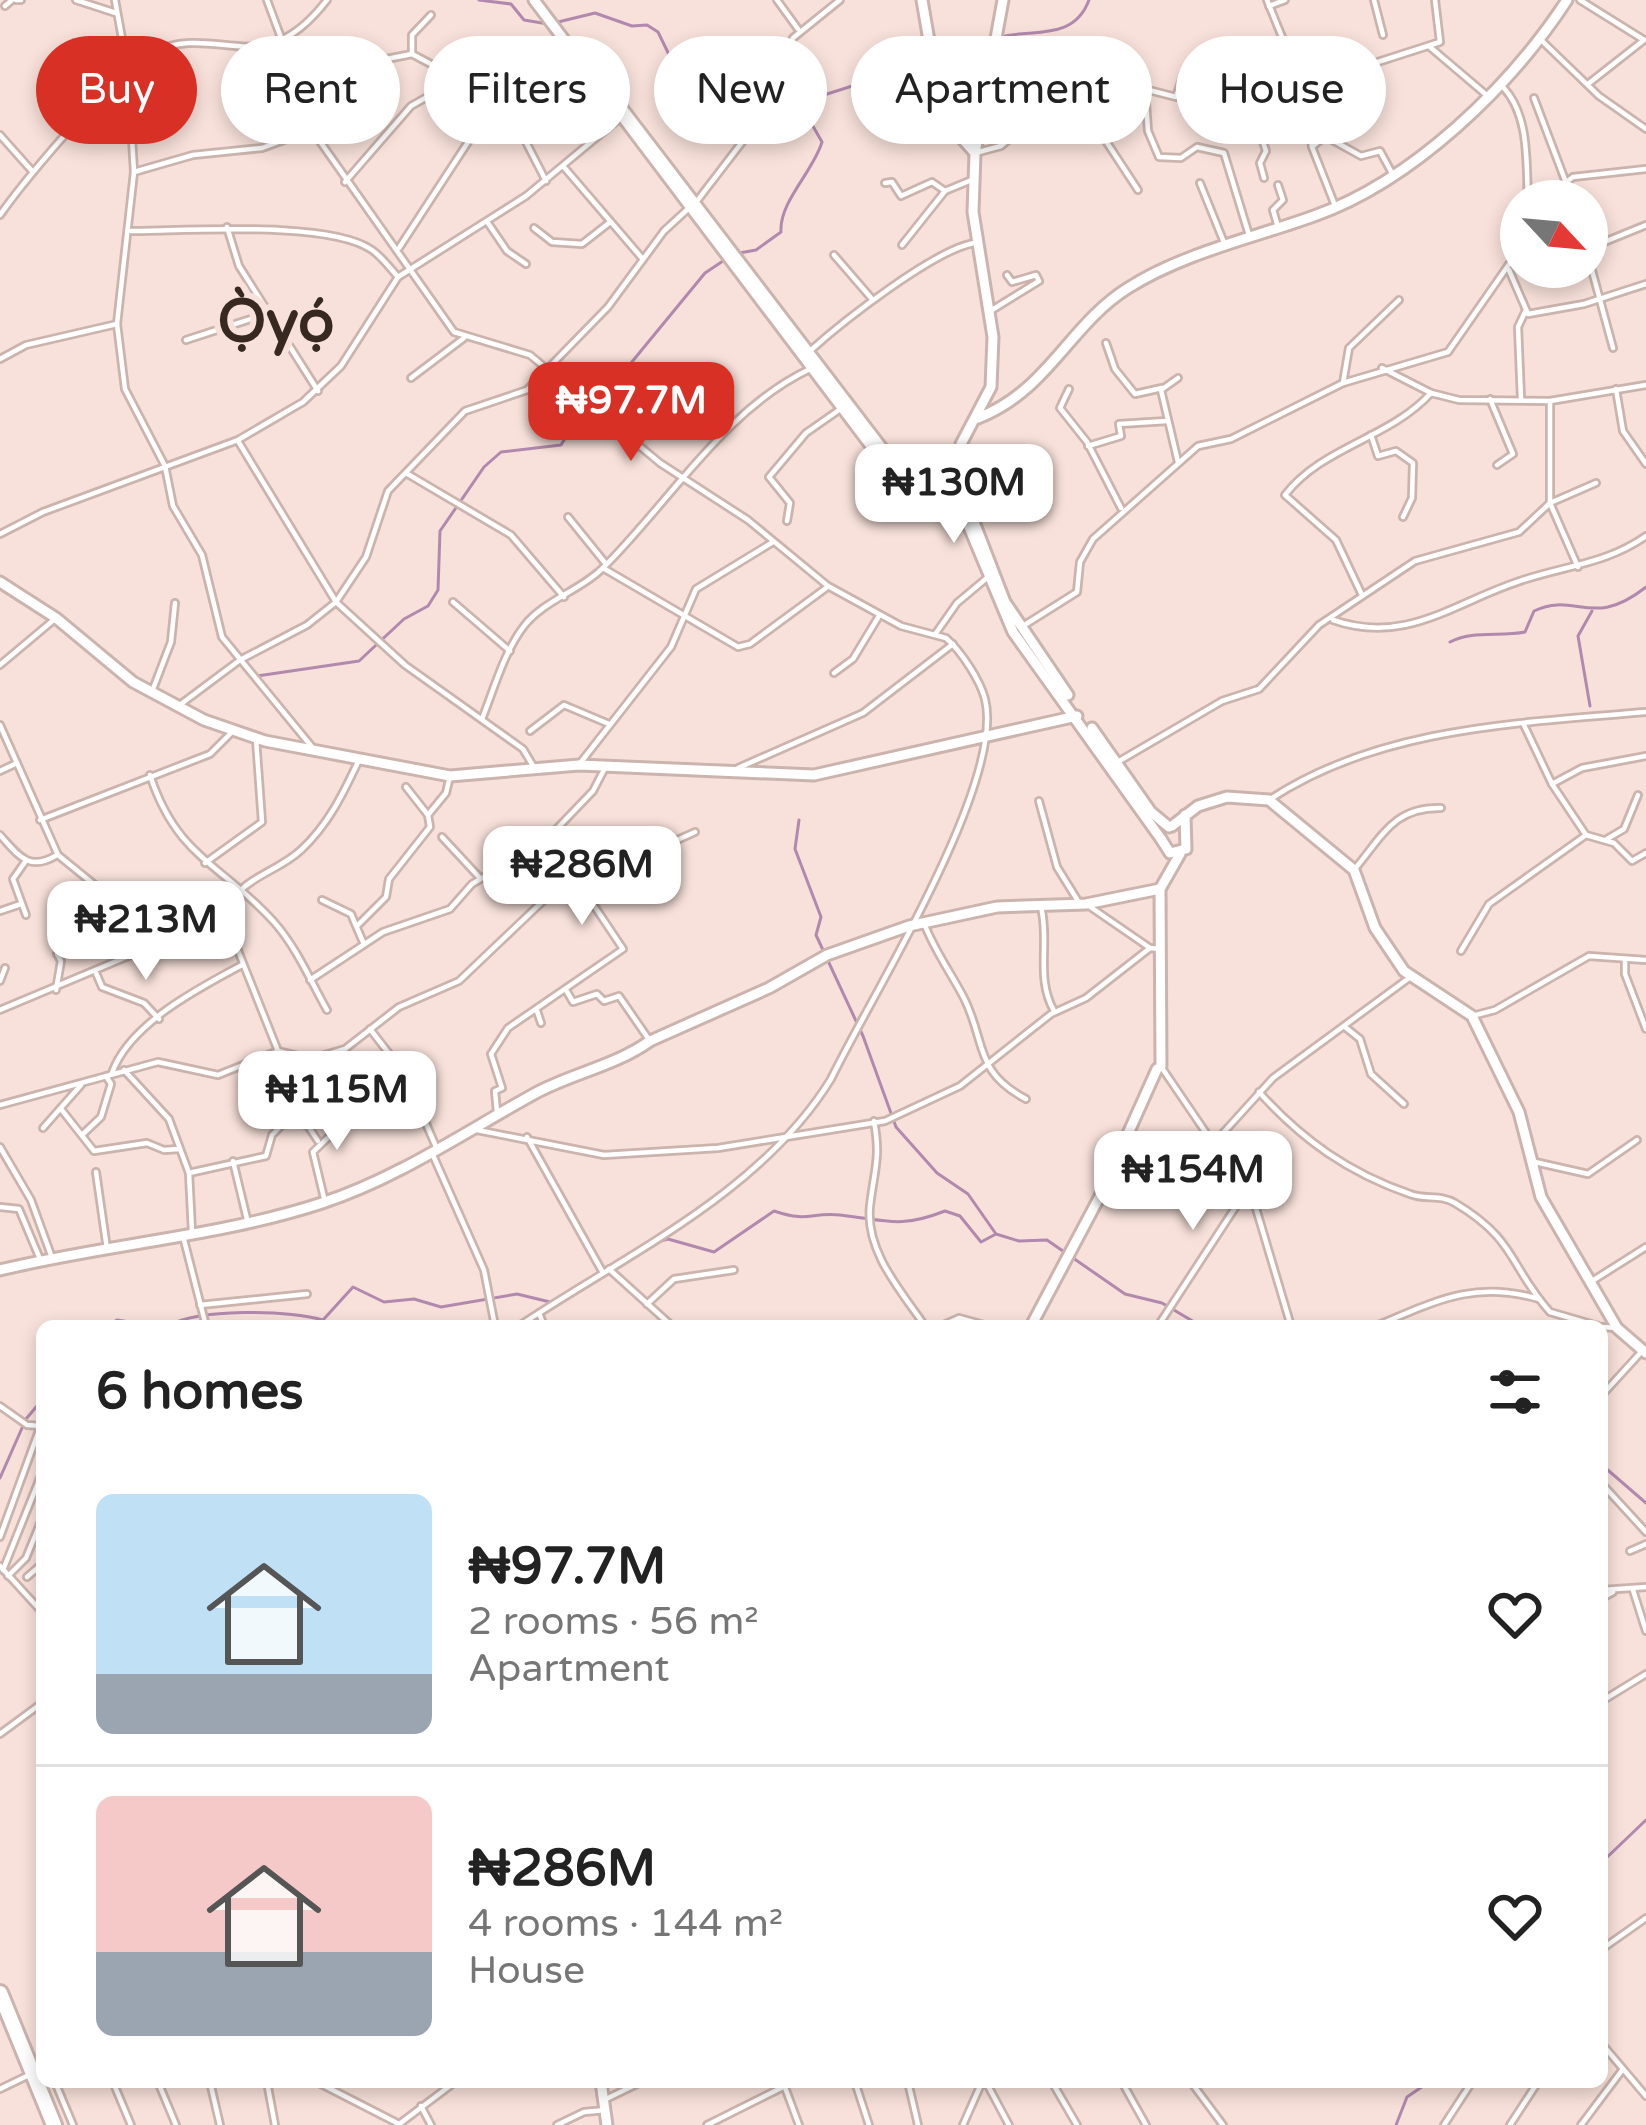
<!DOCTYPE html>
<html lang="en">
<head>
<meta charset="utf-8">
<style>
  body { margin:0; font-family:"Varela Round",sans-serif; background:#f2f2f2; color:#222; height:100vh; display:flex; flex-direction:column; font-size:45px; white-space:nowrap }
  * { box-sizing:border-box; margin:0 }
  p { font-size:39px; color:#767676 }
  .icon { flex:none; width:66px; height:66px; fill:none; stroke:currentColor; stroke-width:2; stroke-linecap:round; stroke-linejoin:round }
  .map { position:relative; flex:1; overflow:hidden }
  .sheet { position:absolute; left:36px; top:1320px; width:1572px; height:768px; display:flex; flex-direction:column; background:#fff; border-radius:18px; box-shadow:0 6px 18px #0003 }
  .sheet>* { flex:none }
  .top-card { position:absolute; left:36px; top:36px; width:1575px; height:108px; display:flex; gap:24px }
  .needle { width:78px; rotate:116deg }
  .buttons { position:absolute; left:1500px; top:180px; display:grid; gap:24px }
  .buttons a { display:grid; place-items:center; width:108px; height:108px; border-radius:50%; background:#fff; box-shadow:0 6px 18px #0003; font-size:60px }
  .price { position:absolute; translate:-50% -102px; padding:0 27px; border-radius:24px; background:#fff; color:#222; font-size:39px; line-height:78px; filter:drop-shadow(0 3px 6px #0008) }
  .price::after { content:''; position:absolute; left:50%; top:72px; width:36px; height:27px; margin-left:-18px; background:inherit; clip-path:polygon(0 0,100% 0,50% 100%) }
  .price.on { background:#d93025; color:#fff }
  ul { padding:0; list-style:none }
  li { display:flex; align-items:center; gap:36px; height:300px; padding:0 60px }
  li+li { border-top:3px solid #e0e0e0 }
  li span { display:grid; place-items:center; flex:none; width:336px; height:240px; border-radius:18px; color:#555 }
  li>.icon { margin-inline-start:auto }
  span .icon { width:144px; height:144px; fill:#fffc; stroke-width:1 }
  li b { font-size:51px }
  h2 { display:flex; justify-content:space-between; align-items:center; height:144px; padding:0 60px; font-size:51px }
  .chip { padding:0 42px; border-radius:54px; background:#fff; box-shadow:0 6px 18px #0003; font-size:42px; line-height:108px }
  .chip.on { background:#d93025; color:#fff }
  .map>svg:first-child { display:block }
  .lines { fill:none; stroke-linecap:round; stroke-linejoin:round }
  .stream { stroke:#b289ae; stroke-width:3 }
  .street-casing { stroke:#cab4ad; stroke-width:10 }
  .secondary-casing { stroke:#cab4ad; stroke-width:15 }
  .highway-casing { stroke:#cab4ad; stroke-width:20 }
  .street { stroke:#fff; stroke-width:4.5 }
  .secondary { stroke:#fff; stroke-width:9 }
  .highway { stroke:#fff; stroke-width:14 }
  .labels { text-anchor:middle; stroke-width:12; stroke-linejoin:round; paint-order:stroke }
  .town-label { font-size:60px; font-weight:bold; fill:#382822; stroke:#f8e1da }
</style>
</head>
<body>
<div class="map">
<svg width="1646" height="2125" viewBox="0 0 1646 2125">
  <rect width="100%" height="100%" fill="#f8e1da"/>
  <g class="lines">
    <g class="stream">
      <path d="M 479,0 L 511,4 L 524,20 L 548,24"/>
      <path d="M 558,22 L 595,13 L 632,26 L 647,25 L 658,32 L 674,65 L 691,69 L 710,62 C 723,68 719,74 728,84 C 748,108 777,117 806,121"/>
      <path d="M 939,74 C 975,61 961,64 987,44 C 1016,22 1071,49 1089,0"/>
      <path d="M 734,254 L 756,250 L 781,232 C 779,202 813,172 822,142 L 810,121 L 824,95 L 871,80 L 930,78"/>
      <path d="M 1450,642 C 1472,630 1500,637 1525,632 L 1534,611 C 1576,591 1592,630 1646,587"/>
      <path d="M 257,676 L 359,661 L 404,619 L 428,606 L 438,590 L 440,531 L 484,467 L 501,452 L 561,445 C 579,413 621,395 631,363 L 705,273 L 726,259"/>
      <path d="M 1590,706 L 1578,636 L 1592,611"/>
      <path d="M 799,820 L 795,849 L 821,917 L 816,935 L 863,1036 L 896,1127 L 937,1173 L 968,1194 L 996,1234"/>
      <path d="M 657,1242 L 668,1239 L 714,1252 L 774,1211 C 810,1223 809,1212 840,1215 C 886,1220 899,1229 945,1211 L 960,1216 L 981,1242 L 996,1234 L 1019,1241 L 1047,1240 L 1125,1294 L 1162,1303 L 1201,1326"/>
      <path d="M 71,1326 L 84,1326"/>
      <path d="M 108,1326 L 117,1320 L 155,1326"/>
      <path d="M 167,1326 C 201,1308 285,1310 323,1320 L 353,1287 L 384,1302 L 414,1299 L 441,1307 L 517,1294 L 550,1302"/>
      <path d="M 1602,1465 L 1646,1503"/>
      <path d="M 0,1478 L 26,1419 L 42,1400"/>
      <path d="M 1602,1862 L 1646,1820"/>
      <path d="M 1396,2125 L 1407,2097 L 1429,2082"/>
    </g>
    <g class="street-casing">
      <g id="street">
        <path d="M 16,0 L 21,0"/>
        <path d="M 76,0 L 116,13"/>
        <path d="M 115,0 L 128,71 L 134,172 L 117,324 L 125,389 L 165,466 L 173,506 L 202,555 L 222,637 L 312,747"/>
        <path d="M 267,0 L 319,140 L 454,332 L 530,355 L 660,463 L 748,520 L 828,586 L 901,626 L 946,638 C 961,651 980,680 985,699 C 1006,782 870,998 831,1079 C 761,1193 627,1254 519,1326"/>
        <path d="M 777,0 L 798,29"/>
        <path d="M 1267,0 L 1306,96 L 1312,147 L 1334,203"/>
        <path d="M 1374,0 L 1383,35"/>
        <path d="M 1580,0 L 1644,40 L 1588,84"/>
        <path d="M 5,6 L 12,0"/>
        <path d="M 1269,6 L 1285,0"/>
        <path d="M 1541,40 L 1599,96 L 1646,129"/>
        <path d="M 1430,47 L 1490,98"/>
        <path d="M 412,54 L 412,35 L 431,15"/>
        <path d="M 489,70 L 546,181"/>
        <path d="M 1022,72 L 1033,119"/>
        <path d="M 303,86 L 361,64 L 412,54 L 459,79"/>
        <path d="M 1503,87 C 1530,116 1526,163 1528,201"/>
        <path d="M 1145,88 L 1148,131 L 1159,157 L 1181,158 L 1197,147 L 1224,153 L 1249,235"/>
        <path d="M 1534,98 L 1565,180"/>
        <path d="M 1079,100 L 1138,190"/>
        <path d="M 1310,106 L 1353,70 L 1440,42 L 1435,0"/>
        <path d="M 1277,127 L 1277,90 L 1295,78"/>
        <path d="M 0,135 L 32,171"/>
        <path d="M 1312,147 L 1325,136 L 1361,156 L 1380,151 L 1392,173"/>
        <path d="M 975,153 L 1001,146 L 1033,119 L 1079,100 L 1102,78 L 1176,97 L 1184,73 L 1285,53"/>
        <path d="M 563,166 L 641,257"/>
        <path d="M 134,172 L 193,155 L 262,148 L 314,129"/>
        <path d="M 1264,178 L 1260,163 L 1266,151 L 1261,136 L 1246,136 L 1247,120 L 1275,108"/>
        <path d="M 345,182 L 411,106 L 459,79 L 559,40"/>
        <path d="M 885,183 L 892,182 L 901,196 L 932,182 L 945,191"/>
        <path d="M 1200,183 L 1225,245"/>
        <path d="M 697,201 L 772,103 L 793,38 L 840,0"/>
        <path d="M 1563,201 L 1557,189 L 1573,177 L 1646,169"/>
        <path d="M 0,215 C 24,181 117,69 151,53 C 219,20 261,86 327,0"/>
        <path d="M 488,223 L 507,251 L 526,264"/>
        <path d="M 227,227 L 239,266 L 318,391"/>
        <path d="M 1278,227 L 1273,210 L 1283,200 L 1278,185"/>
        <path d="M 534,228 L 552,242 L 582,244 L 609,223"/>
        <path d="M 131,231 C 184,231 330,220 372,250 C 382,257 390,268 398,277"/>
        <path d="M 902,245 L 945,191 L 974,179"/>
        <path d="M 399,248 L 472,136 L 466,79"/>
        <path d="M 1587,249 L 1646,225"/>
        <path d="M 1587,252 L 1613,348"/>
        <path d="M 834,255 L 872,299"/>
        <path d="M 1509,270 L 1528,314 L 1584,304 L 1646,284"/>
        <path d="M 992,310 L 1039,281 L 1036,275 L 1012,282 L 1007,275"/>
        <path d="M 186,340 L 266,314"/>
        <path d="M 1106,343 L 1115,369 L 1135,394 L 1162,388"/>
        <path d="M 810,351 C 842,322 934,250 974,243"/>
        <path d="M 0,359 L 26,345 L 117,324"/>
        <path d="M 1382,368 L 1431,393 L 1459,400 L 1550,401 L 1646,385"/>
        <path d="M 411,378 L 464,338"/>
        <path d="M 1178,378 L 1161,390 L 1178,462"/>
        <path d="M 1343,383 L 1349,348 L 1399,300"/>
        <path d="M 1069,389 L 1060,408 L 1087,442 L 1121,508"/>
        <path d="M 1616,389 L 1623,431 L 1646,464"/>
        <path d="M 1521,398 L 1518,327 L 1525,312"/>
        <path d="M 1490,399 L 1513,454 L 1497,465"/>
        <path d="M 1550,401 L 1550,503 L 1578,567"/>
        <path d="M 1371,435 L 1378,456 L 1396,451 L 1413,463 L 1412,498 L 1403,517"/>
        <path d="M 238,441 L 336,602 L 405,665 L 523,749 L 535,769"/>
        <path d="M 1088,446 L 1121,436 L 1119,424 L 1167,421"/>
        <path d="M 406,473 L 511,535 L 564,597"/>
        <path d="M 568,517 L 606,564"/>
        <path d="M 787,521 L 790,503 L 769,477 L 806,433 L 839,410"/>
        <path d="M 0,534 L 43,512 L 238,440 L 303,402 L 341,366 L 398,277 L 526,196 L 620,118"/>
        <path d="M 603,568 L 738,647 L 750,644 L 826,588"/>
        <path d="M 1362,595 L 1336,540 L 1285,495 C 1323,446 1389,439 1431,393"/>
        <path d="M 453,602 L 510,651"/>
        <path d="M 1333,620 C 1408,646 1457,600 1526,579 C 1570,565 1607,563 1646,536"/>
        <path d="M 1023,626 L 1077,592 L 1080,562 L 1093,539 L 1198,446 L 1231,439 L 1343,383 L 1448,352 L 1521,247"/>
        <path d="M 936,633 L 957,603 L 988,577"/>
        <path d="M 0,665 L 56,618"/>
        <path d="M 834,673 L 853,659 L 879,616"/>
        <path d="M 153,689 L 171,642 L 175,603"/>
        <path d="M 181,704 L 240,660 L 307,625 L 336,602 L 366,557 L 388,491 L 465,411 L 527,390 L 608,307 L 664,231 L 689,208"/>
        <path d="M 482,719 C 494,689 504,652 524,626 C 544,600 582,590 605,566 C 671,500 725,409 810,369"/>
        <path d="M 1523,723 L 1552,784 L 1586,835 L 1614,843 L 1632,861 L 1646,853"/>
        <path d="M 0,725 L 58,855 L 139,921 L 152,946"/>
        <path d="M 530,731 L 564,705 L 609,724"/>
        <path d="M 581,762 L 671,647 L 696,589 L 773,542"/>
        <path d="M 1116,763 L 1222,701 L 1259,689 L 1319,625 L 1415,561 L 1519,532 L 1550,503 L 1596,483"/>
        <path d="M 738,768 L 863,713 L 953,644"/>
        <path d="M 0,771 L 17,763"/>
        <path d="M 150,775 C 177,858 222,864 274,922 C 297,948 310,980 327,1010"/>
        <path d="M 1552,784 L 1582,768 L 1646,756"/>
        <path d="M 406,787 L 428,815"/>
        <path d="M 1269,800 C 1379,727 1519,723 1646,712"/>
        <path d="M 1039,801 L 1057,867 L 1078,901"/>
        <path d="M 40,820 L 210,754 L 233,731"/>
        <path d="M 0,835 C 19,856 29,872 57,855"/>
        <path d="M 442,837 L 480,878"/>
        <path d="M 1607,839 L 1624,829 L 1638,795"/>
        <path d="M 25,862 L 13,879 L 26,915"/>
        <path d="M 205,863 L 262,822 L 256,739"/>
        <path d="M 1354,870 C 1382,837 1393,807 1441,808"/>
        <path d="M 322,900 L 351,914 L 363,942"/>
        <path d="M 1089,906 L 1150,948 L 1160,949"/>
        <path d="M 1041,907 C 1050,943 1035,977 1054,1011"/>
        <path d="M 0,911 L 21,904"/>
        <path d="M 225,918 L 278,1051"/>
        <path d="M 924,923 C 934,950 951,973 964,998 C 986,1042 974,1072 1026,1099"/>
        <path d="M 357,926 L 386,897 L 389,879 L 430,827 L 428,815 L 446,793 L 450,776"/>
        <path d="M 1461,951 L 1489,904 L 1586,835"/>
        <path d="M 1625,959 L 1625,974 L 1646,1029"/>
        <path d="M 96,973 L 102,987 L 144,1003 L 159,1019"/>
        <path d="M 310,980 L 383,932 L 450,909 L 472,884 L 546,840 L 593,791 L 606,766"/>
        <path d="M 0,981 L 5,968"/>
        <path d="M 56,990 L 61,961 L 57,954 L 86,924 L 88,906 L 104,893"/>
        <path d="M 566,990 L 573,1002 L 597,994 L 604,1001 L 619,996 L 650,1041"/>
        <path d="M 0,1010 L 224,916 C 239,876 274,875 301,850 C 328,825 343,794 358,762"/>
        <path d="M 537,1011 L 541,1023"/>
        <path d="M 1472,1016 L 1495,1010 L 1589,956 L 1646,960"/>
        <path d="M 1345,1027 L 1360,1039 L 1371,1074 L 1404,1104"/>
        <path d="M 370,1029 L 404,1073 L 437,1149"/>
        <path d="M 1162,1068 L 1255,1205 L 1291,1326"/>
        <path d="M 124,1070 L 169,1119 L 189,1173 L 192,1232"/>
        <path d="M 112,1073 C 129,1024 199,988 242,965"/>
        <path d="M 1259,1092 C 1302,1140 1349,1173 1410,1194 C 1425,1200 1440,1194 1455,1203 C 1517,1240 1509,1266 1550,1312 L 1598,1326"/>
        <path d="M 0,1105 L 158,1062 L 218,1075 L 278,1051 L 311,1059 L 345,1049 L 399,1007 L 459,981 L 544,900 L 695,832"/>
        <path d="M 61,1109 L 94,1151 L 147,1143 L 164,1150 L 179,1149"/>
        <path d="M 497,1112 L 495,1091 L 502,1088 L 491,1054 L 508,1028 L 623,949 L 581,886"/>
        <path d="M 289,1117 L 308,1126 L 318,1141"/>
        <path d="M 874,1121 C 881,1159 874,1170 870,1206 C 865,1251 901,1291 925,1326"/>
        <path d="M 43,1128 L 81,1085"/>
        <path d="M 477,1130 L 604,1155 L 718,1148 L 885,1121 L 960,1086 L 1051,1014 L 1086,998 L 1150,948"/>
        <path d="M 82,1135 L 101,1117 L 111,1084 L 106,1076"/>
        <path d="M 527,1137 L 602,1271"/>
        <path d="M 1214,1143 L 1273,1078 L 1409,978"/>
        <path d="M 0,1147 L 31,1200 L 51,1255"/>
        <path d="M 432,1153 L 484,1270 L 495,1326"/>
        <path d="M 233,1161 L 247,1219"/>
        <path d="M 1535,1162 L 1588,1174 L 1637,1140"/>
        <path d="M 96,1172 L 107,1249"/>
        <path d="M 189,1173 L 266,1156 L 272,1135 L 319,1087"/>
        <path d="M 325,1202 L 313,1152 L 335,1131 L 353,1102"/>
        <path d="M 0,1207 L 19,1209 L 40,1259"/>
        <path d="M 183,1236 L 206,1326"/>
        <path d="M 609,1269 L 672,1326"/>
        <path d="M 1589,1283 L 1646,1247"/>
        <path d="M 647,1304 L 674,1279 L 734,1270"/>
        <path d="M 200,1305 L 307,1294"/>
        <path d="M 539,1313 L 544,1326"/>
        <path d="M 941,1326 L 959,1318 L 988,1326"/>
        <path d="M 1158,1326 L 1246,1191"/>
        <path d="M 1376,1326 C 1436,1301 1474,1280 1539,1299"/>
        <path d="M 1602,1327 L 1617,1328"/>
        <path d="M 1602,1395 L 1643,1350"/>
        <path d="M 0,1406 L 27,1425 L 42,1426"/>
        <path d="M 1602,1484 L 1646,1532"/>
        <path d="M 0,1537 L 41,1425"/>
        <path d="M 1630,1551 L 1646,1544"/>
        <path d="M 0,1566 L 42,1612"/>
        <path d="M 3,1570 L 42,1473"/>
        <path d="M 8,1576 L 26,1558 L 42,1519"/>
        <path d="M 27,1577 L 42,1564"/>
        <path d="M 1602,1590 L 1646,1587"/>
        <path d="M 1633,1590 L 1646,1631"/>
        <path d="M 1602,1598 L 1613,1592"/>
        <path d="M 1602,1701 L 1646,1674"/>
        <path d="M 0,1734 L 42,1703"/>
        <path d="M 1602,1949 L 1646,1918"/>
        <path d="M 1602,2044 L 1646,2096"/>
        <path d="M 55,2082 L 73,2125"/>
        <path d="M 113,2082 L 131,2125"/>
        <path d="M 158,2082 L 176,2125"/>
        <path d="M 210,2082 L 220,2125"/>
        <path d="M 267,2082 L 275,2125"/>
        <path d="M 317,2082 L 399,2124"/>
        <path d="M 783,2082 L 799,2125"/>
        <path d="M 855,2082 L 869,2125"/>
        <path d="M 908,2082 L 918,2125"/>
        <path d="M 986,2082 L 1009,2125"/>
        <path d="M 1052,2082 L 1077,2125"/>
        <path d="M 1122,2082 L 1146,2125"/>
        <path d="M 1191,2082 L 1223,2125"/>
        <path d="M 0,2089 L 29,2075"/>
        <path d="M 604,2100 L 641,2082"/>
        <path d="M 421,2106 L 431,2125"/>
        <path d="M 398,2125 L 455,2082"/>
        <path d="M 557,2125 L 584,2112 L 606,2110"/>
        <path d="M 707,2125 L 785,2086"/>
        <path d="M 963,2125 L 982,2082"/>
        <path d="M 1444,2125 L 1472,2082"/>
        <path d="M 1510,2125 L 1538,2082"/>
        <path d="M 1581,2125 L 1623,2069"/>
      </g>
    </g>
    <g class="secondary-casing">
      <g id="secondary">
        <path d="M 534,0 L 880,458 L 956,496 L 1013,632 L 1161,839"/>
        <path d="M 922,0 L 942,116 L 975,153"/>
        <path d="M 596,74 L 885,452 L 964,496 L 1005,602 L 1068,695"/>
        <path d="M 978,418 C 1049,390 1069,325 1128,288 C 1183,253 1253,238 1314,216 C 1413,181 1511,86 1567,0"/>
        <path d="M 953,490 L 961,444 L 991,387 L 993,337 L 973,212 L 975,153 L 1003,0"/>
        <path d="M 0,582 L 56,618 L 133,682 L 204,720 L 265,741 L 450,776 L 579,765 L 814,775 L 1077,716"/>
        <path d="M 1092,728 L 1151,812 L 1169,827"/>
        <path d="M 1172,826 L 1198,806 L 1227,797 L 1269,800 L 1354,870 L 1375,928 L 1404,971 L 1472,1016 L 1519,1112 L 1541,1197 L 1617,1328 L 1646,1353"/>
        <path d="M 1161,839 L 1170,853 L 1186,849 L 1185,815"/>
        <path d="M 1161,1066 L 1160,889 L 1180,854"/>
        <path d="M 0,1270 C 107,1244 218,1237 322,1203 C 398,1178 465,1132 534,1094 C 572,1073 613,1067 650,1041 L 769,988 L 827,955 L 909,926 L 997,907 L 1086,904 L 1160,889"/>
        <path d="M 1031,1326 L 1100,1196 L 1157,1069"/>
        <path d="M 601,2082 L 607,2125"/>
      </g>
    </g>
    <g class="highway-casing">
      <path id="highway" d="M 0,1993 L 54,2125"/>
    </g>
    <use href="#street" class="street"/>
    <use href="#secondary" class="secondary"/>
    <use href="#highway" class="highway"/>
  </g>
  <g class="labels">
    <g class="town-label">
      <text x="276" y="341">Ọ̀yọ́</text>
    </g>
  </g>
</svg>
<div class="buttons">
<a><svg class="needle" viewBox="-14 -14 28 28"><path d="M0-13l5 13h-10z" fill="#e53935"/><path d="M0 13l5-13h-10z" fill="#767676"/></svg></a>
</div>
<b class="price on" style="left:631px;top:464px">₦97.7M</b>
<b class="price" style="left:954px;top:546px">₦130M</b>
<b class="price" style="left:582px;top:928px">₦286M</b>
<b class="price" style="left:146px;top:983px">₦213M</b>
<b class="price" style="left:337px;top:1153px">₦115M</b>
<b class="price" style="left:1193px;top:1233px">₦154M</b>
<div class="top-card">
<a class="chip on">Buy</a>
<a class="chip">Rent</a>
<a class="chip">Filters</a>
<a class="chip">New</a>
<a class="chip">Apartment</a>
<a class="chip">House</a>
</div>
<section class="sheet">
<h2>6 homes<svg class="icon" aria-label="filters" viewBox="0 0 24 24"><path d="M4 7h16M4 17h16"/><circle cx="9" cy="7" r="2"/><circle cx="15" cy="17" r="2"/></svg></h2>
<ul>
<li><span style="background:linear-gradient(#bfe0f5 75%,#9aa5b1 0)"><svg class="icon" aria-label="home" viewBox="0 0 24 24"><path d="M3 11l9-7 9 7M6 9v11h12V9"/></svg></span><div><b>₦97.7M</b><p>2 rooms · 56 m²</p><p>Apartment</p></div><svg class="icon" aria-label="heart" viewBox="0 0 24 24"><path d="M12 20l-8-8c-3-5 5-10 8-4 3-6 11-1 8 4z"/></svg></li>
<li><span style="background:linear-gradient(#f6c9c9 65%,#9aa5b1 0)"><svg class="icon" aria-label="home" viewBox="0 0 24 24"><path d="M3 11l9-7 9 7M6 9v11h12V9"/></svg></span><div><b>₦286M</b><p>4 rooms · 144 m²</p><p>House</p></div><svg class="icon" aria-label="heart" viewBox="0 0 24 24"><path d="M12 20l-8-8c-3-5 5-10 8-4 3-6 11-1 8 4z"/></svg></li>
</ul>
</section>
</div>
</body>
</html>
